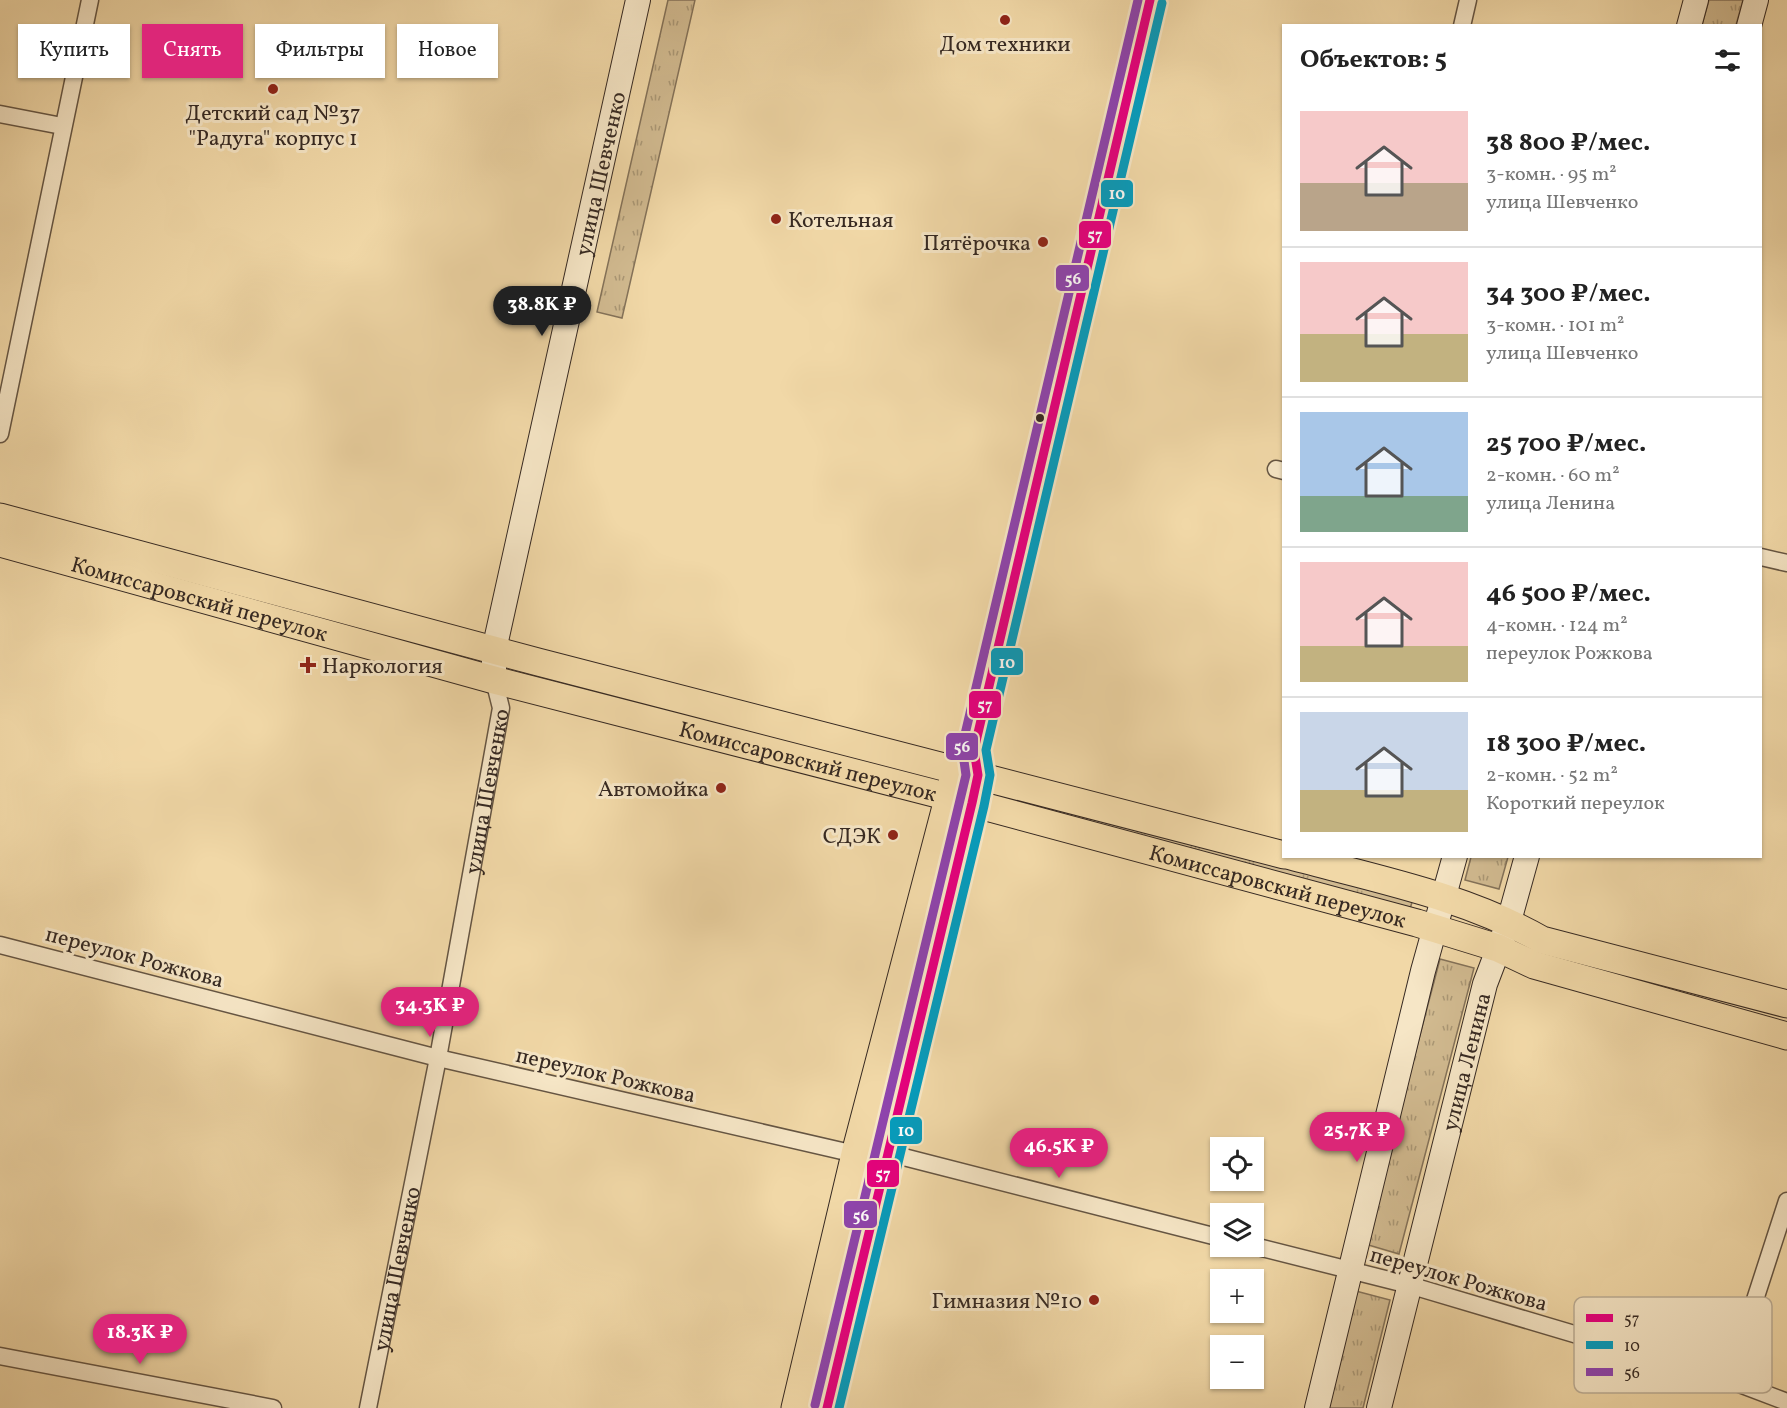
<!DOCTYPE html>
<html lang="ru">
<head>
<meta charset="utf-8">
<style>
  body { margin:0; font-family:Vollkorn,serif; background:#f2f2f2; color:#222; height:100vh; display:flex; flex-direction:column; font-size:22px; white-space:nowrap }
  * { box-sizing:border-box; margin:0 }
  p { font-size:20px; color:#767676 }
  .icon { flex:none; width:33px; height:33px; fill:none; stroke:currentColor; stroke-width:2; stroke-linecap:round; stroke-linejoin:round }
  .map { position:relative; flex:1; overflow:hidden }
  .side { position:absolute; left:1282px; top:24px; width:480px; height:834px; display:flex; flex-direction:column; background:#fff; border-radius:0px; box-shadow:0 2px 4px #0004 }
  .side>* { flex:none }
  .guide { position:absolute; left:18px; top:24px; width:570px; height:54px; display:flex; gap:12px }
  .tools { position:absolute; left:1210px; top:1137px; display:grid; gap:12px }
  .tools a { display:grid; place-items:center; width:54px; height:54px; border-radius:0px; background:#fff; box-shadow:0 2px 4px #0004; font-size:30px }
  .price { position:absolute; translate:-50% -51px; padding:0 14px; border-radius:21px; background:#db2777; color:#fff; font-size:20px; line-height:39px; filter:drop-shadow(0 2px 3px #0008) }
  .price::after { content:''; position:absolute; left:50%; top:36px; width:18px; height:14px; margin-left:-9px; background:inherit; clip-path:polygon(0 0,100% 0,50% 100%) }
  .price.selected { background:#222; color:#fff }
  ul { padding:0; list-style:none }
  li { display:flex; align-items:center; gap:18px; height:150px; padding:0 18px }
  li+li { border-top:2px solid #e0e0e0 }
  li span { display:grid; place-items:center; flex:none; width:168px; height:120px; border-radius:0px; color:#555 }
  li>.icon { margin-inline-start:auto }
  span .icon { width:72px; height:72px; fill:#fffc; stroke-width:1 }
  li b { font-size:26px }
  h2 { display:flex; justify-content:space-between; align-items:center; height:72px; padding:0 18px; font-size:26px }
  .chip { padding:0 21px; border-radius:0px; background:#fff; box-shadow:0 2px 4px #0004; font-size:21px; line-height:54px }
  .chip.selected { background:#db2777; color:#fff }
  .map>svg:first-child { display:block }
  .grass { fill:url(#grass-tufts); stroke:#847259; stroke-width:1.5 }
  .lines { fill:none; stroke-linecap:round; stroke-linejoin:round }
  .minor-casing { stroke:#655543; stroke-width:19 }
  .secondary-casing { stroke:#362922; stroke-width:26 }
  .primary-casing { stroke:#362922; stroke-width:29 }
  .minor { stroke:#f6e6c6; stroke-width:16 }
  .secondary { stroke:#f6e6c6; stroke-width:24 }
  .primary { stroke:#f1d8a7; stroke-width:27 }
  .bus-1-casing { stroke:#f6e6c6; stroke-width:14 }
  .bus-2-casing { stroke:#f6e6c6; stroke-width:14 }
  .bus-3-casing { stroke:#f6e6c6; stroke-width:14 }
  .bus-1 { stroke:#e5007d; stroke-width:9 }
  .bus-2 { stroke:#059cbd; stroke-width:9 }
  .bus-3 { stroke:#8e44ad; stroke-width:9 }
  .poi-dot { fill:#8f2418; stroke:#f6e6c6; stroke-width:2 }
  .bus-dot { fill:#362922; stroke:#f6e6c6; stroke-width:2 }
  .labels { text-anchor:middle; stroke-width:6; stroke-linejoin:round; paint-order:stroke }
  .poi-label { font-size:22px; fill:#362922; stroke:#f6e6c6; text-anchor:end }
  .street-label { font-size:22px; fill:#362922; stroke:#f6e6c6 }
  .key { fill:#f6e6c6; stroke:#bcad95; stroke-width:1.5 }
  .key-label { font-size:16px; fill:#362922 }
  .line-badge { stroke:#f6e6c6; stroke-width:2 }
  .badge-label { font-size:16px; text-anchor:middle; font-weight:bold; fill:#fff }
</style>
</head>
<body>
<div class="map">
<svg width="1787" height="1408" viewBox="0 0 1787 1408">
  <defs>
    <pattern id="grass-tufts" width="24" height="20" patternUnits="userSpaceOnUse" patternTransform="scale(1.5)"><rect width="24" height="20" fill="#d1ba90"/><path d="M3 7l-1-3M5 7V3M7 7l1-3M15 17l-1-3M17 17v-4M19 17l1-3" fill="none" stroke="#aa9775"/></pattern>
  </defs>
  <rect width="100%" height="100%" fill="#f1d8a7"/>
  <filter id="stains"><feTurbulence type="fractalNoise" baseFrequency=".00333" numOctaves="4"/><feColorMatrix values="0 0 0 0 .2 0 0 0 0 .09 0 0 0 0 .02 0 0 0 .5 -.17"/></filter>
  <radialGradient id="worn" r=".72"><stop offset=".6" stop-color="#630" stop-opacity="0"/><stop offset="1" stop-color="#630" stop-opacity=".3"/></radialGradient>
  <g class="grass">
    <path d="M 668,0 L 695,0 L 622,318 L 597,312 Z"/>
    <path d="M 1709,0 L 1743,0 L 1736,25 L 1702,25 Z"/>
    <path d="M 1005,791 L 1413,899 L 1410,909 L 1003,800 Z"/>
    <path d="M 1471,857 L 1508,857 L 1499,889 L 1465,880 Z"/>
    <path d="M 1440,959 L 1474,968 L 1399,1254 L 1365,1244 Z"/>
    <path d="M 1352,1290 L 1390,1300 L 1363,1408 L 1323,1408 Z"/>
  </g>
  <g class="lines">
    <g class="minor-casing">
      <g id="minor">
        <path d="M 1462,26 L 1468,0"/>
        <path d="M 0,114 L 62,126"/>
        <path d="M 0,434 L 90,0"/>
        <path d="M 1276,469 L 1284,471"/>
        <path d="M 1761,557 L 1787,563"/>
        <path d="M 0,945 L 438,1058 L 855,1154"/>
        <path d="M 888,1153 L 1221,1238"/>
        <path d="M 1254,1246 L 1409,1285 L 1729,1380 L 1787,1402"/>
        <path d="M 0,1356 L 273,1408"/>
        <path d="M 1729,1380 L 1787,1201"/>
        <path id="s1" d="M 368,1408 L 438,1058 L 501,708 L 494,680"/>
      </g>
    </g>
    <g class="secondary-casing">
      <g id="secondary">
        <path d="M 1689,26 L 1696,0"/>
        <path d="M 1749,26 L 1756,0"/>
        <path id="s2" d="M 494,680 L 494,650 L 638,0"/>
        <path d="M 1317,1408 L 1423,971 L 1455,856"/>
        <path id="s3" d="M 1379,1408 L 1485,984 L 1509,921 L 1527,856"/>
      </g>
    </g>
    <g class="primary-casing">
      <g id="primary">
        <path d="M 0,517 L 538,662 L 1284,855"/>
        <path id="s4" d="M 0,543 L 494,680 L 949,797 L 1417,923 L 1498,948 L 1534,965 L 1787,1036"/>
        <path d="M 1291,856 C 1376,879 1465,896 1542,940 L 1787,1004"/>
        <path d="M 795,1408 L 855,1154 L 953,780"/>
        <path d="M 827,1408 L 972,803 L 978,775 L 974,750 L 1150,0"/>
      </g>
    </g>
    <use href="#minor" class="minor"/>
    <use href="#secondary" class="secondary"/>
    <use href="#primary" class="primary"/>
    <g class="bus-1-casing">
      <path id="bus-1" d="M 827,1408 L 972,803 L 978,775 L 974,750 L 1150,0"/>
    </g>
    <g class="bus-2-casing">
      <path id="bus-2" d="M 839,1408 L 984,806 L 990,775 L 986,750 L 1162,3"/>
    </g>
    <g class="bus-3-casing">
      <path id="bus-3" d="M 815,1405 L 960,800 L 966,775 L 962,747 L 1138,0"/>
    </g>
    <use href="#bus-1" class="bus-1"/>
    <use href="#bus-2" class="bus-2"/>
    <use href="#bus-3" class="bus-3"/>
  </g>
  <g class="poi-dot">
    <circle cx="1005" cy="20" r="6"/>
    <circle cx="273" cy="89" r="6"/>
    <circle cx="776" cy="219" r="6"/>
    <circle cx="1043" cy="242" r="6"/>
    <path d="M305 656h6v6h6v6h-6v6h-6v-6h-6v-6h6z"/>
    <circle cx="721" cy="788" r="6"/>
    <circle cx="893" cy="835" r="6"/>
    <circle cx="1094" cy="1300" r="6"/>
  </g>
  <circle class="bus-dot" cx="1040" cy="418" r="5"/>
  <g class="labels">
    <g class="poi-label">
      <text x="1005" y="51" text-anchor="middle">Дом техники</text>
      <text x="273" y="120" text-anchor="middle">Детский сад №37<tspan x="273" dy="25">"Радуга" корпус 1</tspan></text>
      <text x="788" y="227" text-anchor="start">Котельная</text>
      <text x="1031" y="250">Пятёрочка</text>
      <text x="322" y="673" text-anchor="start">Наркология</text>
      <text x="709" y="796">Автомойка</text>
      <text x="881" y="843">СДЭК</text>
      <text x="1082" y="1308">Гимназия №10</text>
    </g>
    <g class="street-label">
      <text dy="8" stroke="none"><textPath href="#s2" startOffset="518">улица Шевченко</textPath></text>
      <text dy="8" stroke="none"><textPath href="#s4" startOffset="207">Комиссаровский переулок</textPath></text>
      <text dy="8" stroke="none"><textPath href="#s4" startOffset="837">Комиссаровский переулок</textPath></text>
      <text dy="8" stroke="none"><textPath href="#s1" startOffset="628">улица Шевченко</textPath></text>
      <text dy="8" stroke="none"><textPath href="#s4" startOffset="1323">Комиссаровский переулок</textPath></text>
      <text transform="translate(135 956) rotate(15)" y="8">переулок Рожкова</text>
      <text dy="8" stroke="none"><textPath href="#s3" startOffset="357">улица Ленина</textPath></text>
      <text transform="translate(606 1074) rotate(13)" y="8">переулок Рожкова</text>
      <text dy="8" stroke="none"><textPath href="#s1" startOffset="142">улица Шевченко</textPath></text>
      <text transform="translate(1459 1278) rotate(16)" y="8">переулок Рожкова</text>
    </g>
  </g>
  <rect x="1574" y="1297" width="198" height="96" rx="9" class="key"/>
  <rect x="1586" y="1314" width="27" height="8" fill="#e5007d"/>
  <rect x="1586" y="1341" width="27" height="8" fill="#059cbd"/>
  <rect x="1586" y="1368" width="27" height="8" fill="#8e44ad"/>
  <g class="key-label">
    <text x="1624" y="1324">57</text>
    <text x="1624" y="1351">10</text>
    <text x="1624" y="1378">56</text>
  </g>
  <g class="line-badge">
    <rect x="1100" y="179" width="34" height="29" rx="6" fill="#059cbd"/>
    <rect x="1078" y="220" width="34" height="29" rx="6" fill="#e5007d"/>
    <rect x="1055" y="264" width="35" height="28" rx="6" fill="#8e44ad"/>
    <rect x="990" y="647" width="34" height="29" rx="6" fill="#059cbd"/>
    <rect x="968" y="690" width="34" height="29" rx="6" fill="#e5007d"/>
    <rect x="945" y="732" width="34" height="29" rx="6" fill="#8e44ad"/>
    <rect x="889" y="1116" width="34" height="29" rx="6" fill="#059cbd"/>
    <rect x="866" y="1159" width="34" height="29" rx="6" fill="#e5007d"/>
    <rect x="843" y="1200" width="35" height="29" rx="6" fill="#8e44ad"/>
  </g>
  <g class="badge-label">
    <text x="1117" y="199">10</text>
    <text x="1095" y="240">57</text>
    <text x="1073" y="284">56</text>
    <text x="1007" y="668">10</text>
    <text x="985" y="710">57</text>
    <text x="962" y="752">56</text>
    <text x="906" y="1136">10</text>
    <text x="883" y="1179">57</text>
    <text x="861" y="1221">56</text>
  </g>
  <rect width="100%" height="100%" filter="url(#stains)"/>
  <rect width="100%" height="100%" fill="url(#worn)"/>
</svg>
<div class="tools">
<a><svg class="icon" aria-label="locate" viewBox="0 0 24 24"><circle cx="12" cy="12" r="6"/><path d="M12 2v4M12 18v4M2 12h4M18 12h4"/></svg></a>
<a><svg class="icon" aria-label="layers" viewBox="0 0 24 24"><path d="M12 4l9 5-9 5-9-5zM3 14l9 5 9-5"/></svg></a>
<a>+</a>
<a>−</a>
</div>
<b class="price selected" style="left:542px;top:337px">38.8K ₽</b>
<b class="price" style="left:430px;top:1038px">34.3K ₽</b>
<b class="price" style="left:1357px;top:1163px">25.7K ₽</b>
<b class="price" style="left:1059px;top:1179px">46.5K ₽</b>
<b class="price" style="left:140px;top:1365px">18.3K ₽</b>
<div class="guide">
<a class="chip">Купить</a>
<a class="chip selected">Снять</a>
<a class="chip">Фильтры</a>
<a class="chip">Новое</a>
</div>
<section class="side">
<h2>Объектов: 5<svg class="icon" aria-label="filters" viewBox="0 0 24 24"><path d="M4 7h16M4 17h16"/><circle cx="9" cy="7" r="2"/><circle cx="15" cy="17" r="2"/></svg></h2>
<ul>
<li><span style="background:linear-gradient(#f6c9c9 60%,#b9a48a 0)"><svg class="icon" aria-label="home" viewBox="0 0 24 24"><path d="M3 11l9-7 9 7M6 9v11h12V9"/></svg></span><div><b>38 800 ₽/мес.</b><p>3-комн. · 95 m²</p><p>улица Шевченко</p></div></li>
<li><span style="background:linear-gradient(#f6c9c9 60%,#c2b280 0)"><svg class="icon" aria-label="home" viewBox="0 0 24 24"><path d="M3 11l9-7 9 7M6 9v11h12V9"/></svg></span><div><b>34 300 ₽/мес.</b><p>3-комн. · 101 m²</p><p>улица Шевченко</p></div></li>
<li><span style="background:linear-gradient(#a9c7e8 70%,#7fa58c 0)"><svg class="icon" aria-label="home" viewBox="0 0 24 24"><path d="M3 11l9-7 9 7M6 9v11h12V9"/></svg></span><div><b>25 700 ₽/мес.</b><p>2-комн. · 60 m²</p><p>улица Ленина</p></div></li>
<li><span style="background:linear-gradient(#f6c9c9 70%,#c2b280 0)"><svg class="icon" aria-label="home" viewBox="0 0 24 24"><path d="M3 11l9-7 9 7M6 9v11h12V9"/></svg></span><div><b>46 500 ₽/мес.</b><p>4-комн. · 124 m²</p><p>переулок Рожкова</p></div></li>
<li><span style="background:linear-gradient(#c9d6e8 65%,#c2b280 0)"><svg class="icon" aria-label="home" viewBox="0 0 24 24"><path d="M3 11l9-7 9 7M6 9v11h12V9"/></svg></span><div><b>18 300 ₽/мес.</b><p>2-комн. · 52 m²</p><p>Короткий переулок</p></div></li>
</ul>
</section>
</div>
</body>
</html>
